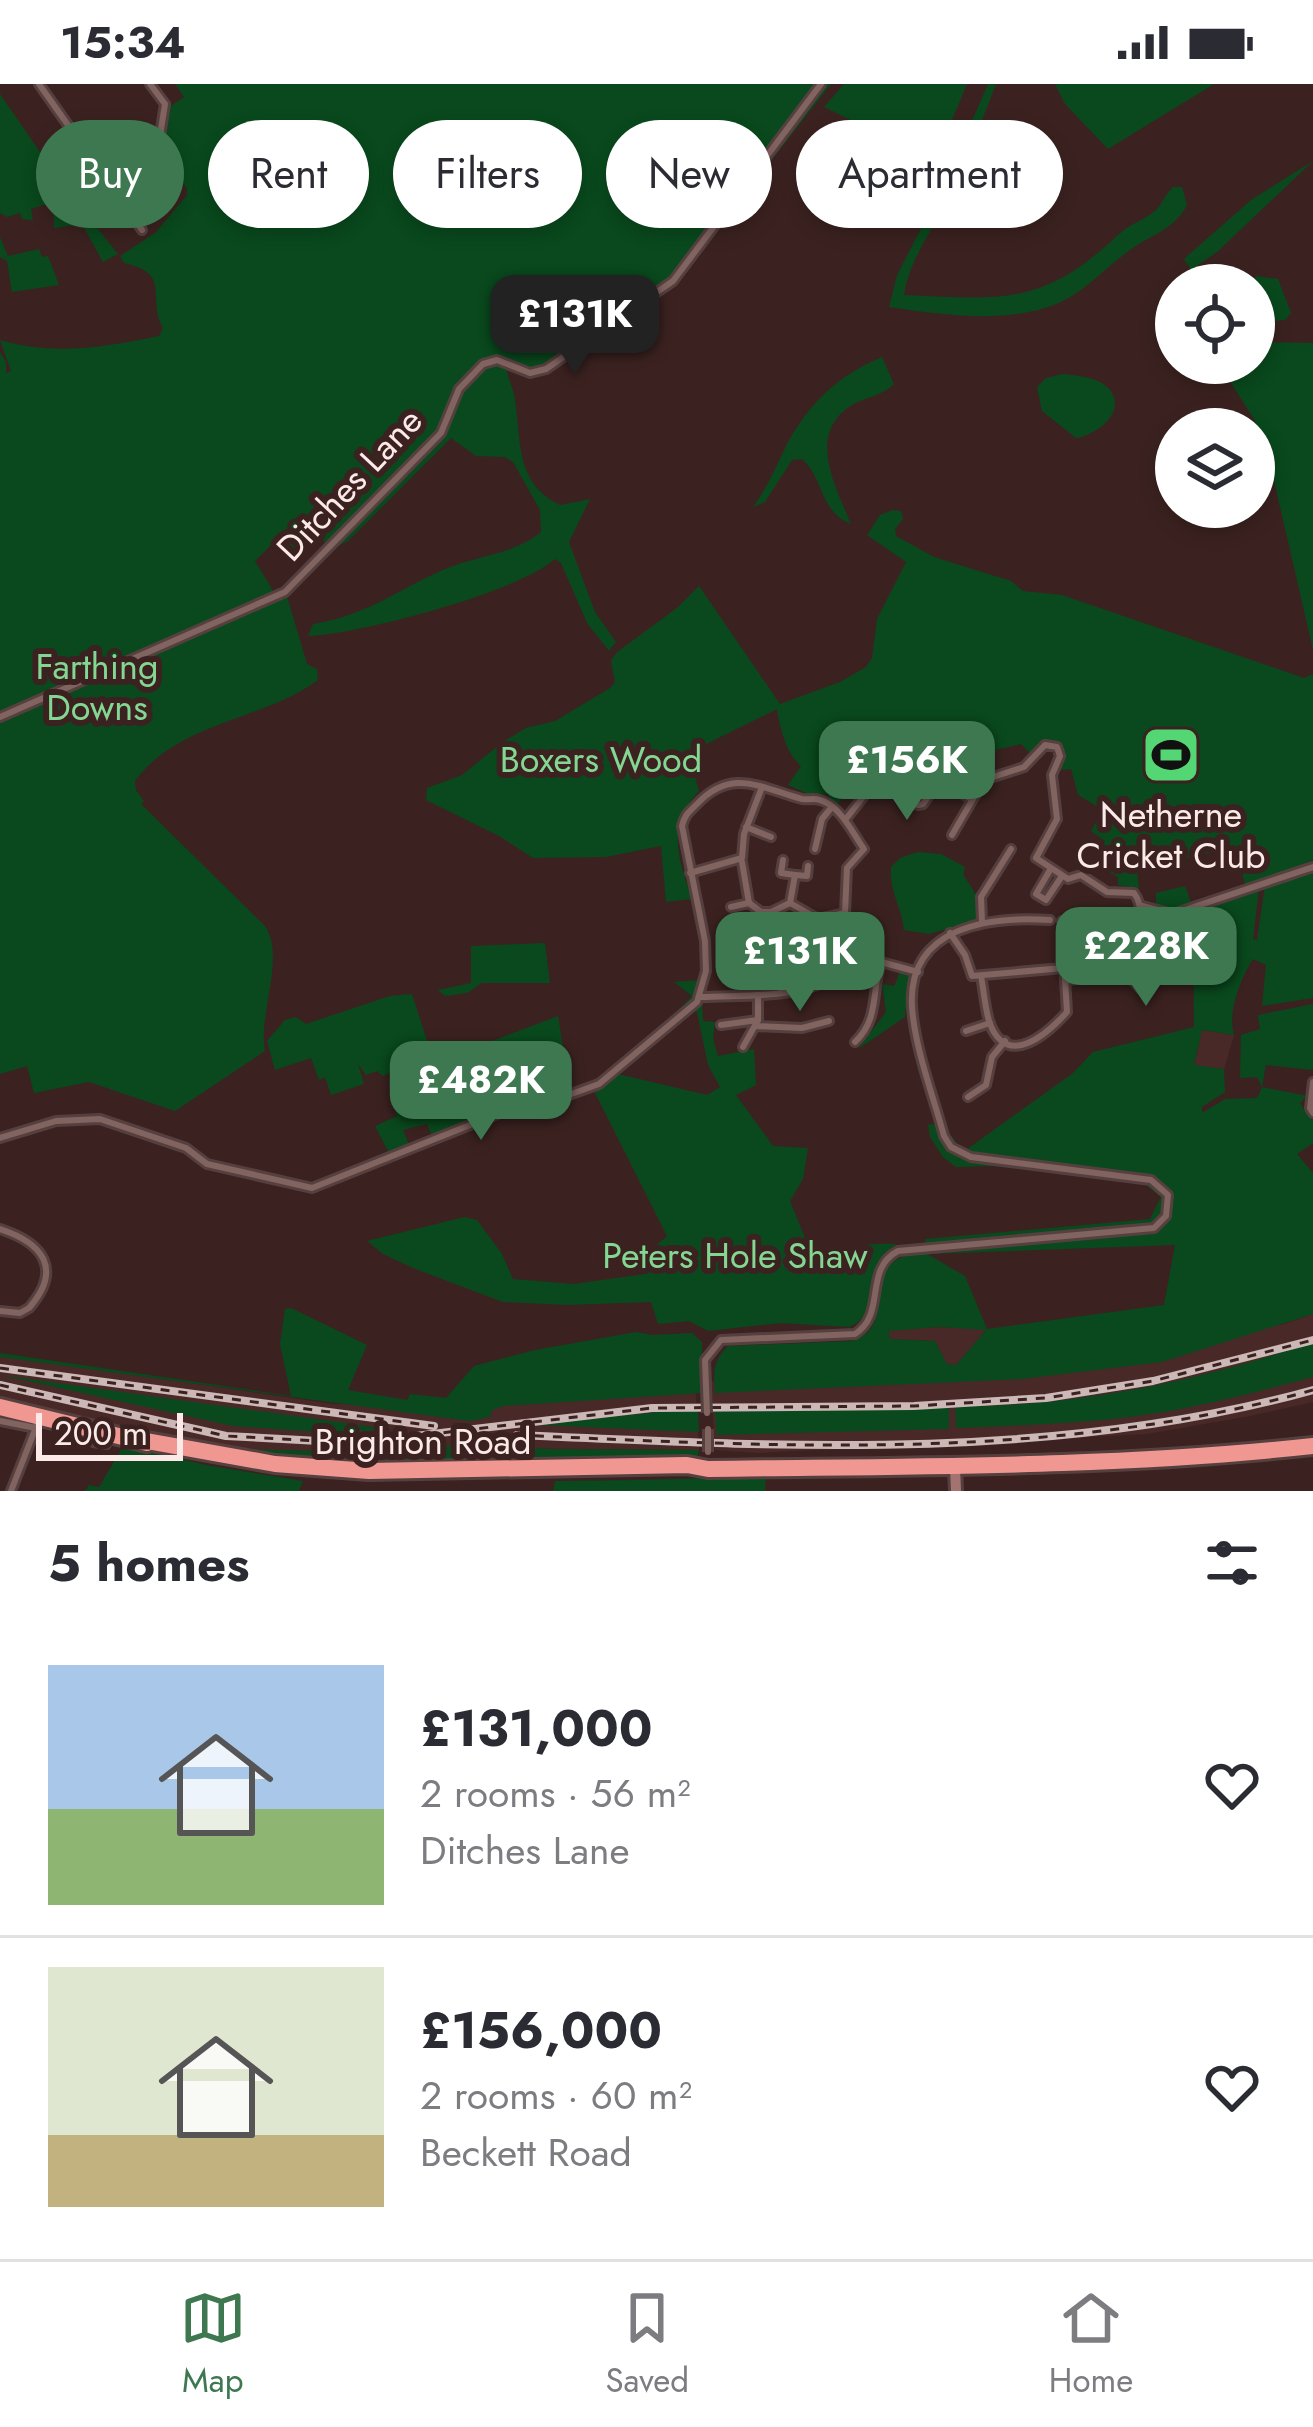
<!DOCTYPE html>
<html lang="en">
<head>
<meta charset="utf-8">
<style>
  body { margin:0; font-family:Jost,sans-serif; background:#f2f2f3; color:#2b2b33; height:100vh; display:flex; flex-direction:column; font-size:45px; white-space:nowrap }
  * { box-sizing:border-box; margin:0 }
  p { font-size:39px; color:#7c7c81 }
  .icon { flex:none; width:66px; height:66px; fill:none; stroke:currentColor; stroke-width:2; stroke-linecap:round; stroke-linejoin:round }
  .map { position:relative; height:1407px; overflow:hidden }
  .panel { display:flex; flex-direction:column; background:#fff; flex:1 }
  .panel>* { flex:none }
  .guide { position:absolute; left:36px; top:36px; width:1242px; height:108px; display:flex; gap:24px }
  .tools { position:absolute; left:1155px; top:180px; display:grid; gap:24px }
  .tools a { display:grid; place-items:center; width:120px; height:120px; border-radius:50%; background:#fff; box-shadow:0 6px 18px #0003; font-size:60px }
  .scale { position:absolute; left:36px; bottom:30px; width:147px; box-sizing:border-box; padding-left:12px; border:6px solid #fceae8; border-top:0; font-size:33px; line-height:42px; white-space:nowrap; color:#fceae8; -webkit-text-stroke:9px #3b2220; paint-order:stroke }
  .price { position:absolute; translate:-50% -102px; padding:0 27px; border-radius:24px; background:#3d7850; color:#fff; font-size:39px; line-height:78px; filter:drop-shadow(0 3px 6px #0008) }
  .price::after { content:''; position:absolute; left:50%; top:72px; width:36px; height:27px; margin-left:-18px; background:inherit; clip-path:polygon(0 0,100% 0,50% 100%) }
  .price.selected { background:#222; color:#fff }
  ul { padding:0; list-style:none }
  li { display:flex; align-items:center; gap:36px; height:300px; padding:0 48px }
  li+li { border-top:3px solid #e1e1e2 }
  li span { display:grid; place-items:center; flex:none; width:336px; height:240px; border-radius:0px; color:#555 }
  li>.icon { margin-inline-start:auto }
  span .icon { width:144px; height:144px; fill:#fffc; stroke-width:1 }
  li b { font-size:51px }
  h2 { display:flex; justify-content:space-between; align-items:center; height:144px; padding:0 48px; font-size:51px }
  .pill { padding:0 42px; border-radius:54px; background:#fff; box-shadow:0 6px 18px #0003; font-size:42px; line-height:108px }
  .pill.selected { background:#3d7850; color:#fff }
  .status { display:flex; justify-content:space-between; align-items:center; height:84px; padding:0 60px; background:#fff; direction:ltr }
  .status svg { height:33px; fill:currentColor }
  .tab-bar { display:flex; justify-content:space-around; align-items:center; height:168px; border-top:3px solid #e1e1e2; background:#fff; font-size:33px; color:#7c7c81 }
  .tab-bar a { display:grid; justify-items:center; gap:6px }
  .tab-bar .selected { color:#3d7850 }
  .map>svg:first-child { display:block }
  .built { fill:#492927 }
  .green { fill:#09491d; fill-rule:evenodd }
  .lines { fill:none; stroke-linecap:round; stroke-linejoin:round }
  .street-casing { stroke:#56403f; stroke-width:12 }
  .secondary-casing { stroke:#56403f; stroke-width:16 }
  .highway-casing { stroke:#56403f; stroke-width:22 }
  .street { stroke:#816360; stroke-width:6 }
  .secondary { stroke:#a2736f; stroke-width:10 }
  .highway { stroke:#f09792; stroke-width:16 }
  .rail-casing { stroke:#ccb8b6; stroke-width:8 }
  .rail { stroke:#3b2220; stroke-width:3; stroke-dasharray:9; stroke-linecap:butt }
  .street-bridge-casing { stroke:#56403f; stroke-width:12; stroke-linecap:butt }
  .street-bridge { stroke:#816360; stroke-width:6 }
  .labels { text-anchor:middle; stroke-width:12; stroke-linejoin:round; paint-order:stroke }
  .street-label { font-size:36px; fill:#fceae8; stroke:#3b2220 }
  .park-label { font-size:36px; fill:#83d792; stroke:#3b2220 }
  .poi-label { font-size:36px; fill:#fceae8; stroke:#3b2220 }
</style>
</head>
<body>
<div class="status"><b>15:34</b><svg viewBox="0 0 49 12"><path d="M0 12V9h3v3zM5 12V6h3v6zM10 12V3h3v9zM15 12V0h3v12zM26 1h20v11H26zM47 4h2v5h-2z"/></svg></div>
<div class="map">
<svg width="1313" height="1407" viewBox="0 0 1313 1407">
  <rect width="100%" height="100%" fill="#3b2220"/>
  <g class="built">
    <path d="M 1202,946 L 1234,951 L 1224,985 L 1194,982 Z"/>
    <path d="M 1313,1230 L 1313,1318 L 1250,1332 L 1147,1350 L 757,1369 L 715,1366 L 711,1297 L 979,1291 L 1284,1240 Z"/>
    <path d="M 940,1243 L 987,1245 L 956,1281 L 947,1280 L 935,1257 L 890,1255 L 888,1246 Z"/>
    <path d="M 0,1271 L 333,1320 L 464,1323 L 695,1298 L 699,1366 L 465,1364 L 395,1373 L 287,1373 L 218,1367 L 0,1315 Z"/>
  </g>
  <g class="green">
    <path d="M 175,0 L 831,0 L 676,198 L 563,276 L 530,289 L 506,282 C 507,292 512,301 514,310 C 522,353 513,398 560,421 L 590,415 L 569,458 L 595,528 L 616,558 L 609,567 L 587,539 L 561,479 L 555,475 C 518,508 360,550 308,552 L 313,540 C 371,531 401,502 453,482 C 483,471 515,469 541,448 L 540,426 L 513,378 L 505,373 L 476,372 L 451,354 L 348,457 L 332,465 L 366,426 L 328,462 L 310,440 L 319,431 L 314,426 L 304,438 L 318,456 L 298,469 L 281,451 L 255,477 L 275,510 L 286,509 L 307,580 L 317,585 L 318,596 C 263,637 179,637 135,697 L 136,706 L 144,717 L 141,720 L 265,842 C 286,873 258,928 265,967 L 175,1027 L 89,998 L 34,1009 L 27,982 L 0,990 L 0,268 L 6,278 L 6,289 L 11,287 L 0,256 C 54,272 106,263 159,252 L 163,244 C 146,213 173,190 124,179 L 120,172 L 155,149 L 187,111 L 187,105 L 161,69 L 168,24 L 184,13 Z"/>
    <path d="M 844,0 L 967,0 L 939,67 L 930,75 L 824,23 Z"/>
    <path d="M 988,0 L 996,0 C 980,42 964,84 943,124 C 928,152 909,179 904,211 C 1002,215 1042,223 1118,151 C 1129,140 1147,135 1157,125 C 1163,118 1166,109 1173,103 L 1182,103 L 1187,121 C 1174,146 1152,150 1130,166 C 1110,180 1093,199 1072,212 C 1020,243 945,231 889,223 L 897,191 L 949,90 Z"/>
    <path d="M 1055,0 L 1214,0 L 1108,65 L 1065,20 Z"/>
    <path d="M 0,10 L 62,100 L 118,170 L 103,178 L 82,140 L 54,144 L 53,118 L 31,125 L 33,136 L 22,135 L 20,129 L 7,133 L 0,129 Z"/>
    <path d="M 1313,77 L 1217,168 L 1191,186 L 1184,175 L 1251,116 Z"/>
    <path d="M 0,153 L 8,172 L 39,165 L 42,173 L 48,172 L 59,201 L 12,208 L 7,177 L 0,173 Z"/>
    <path d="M 1257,192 L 1278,195 L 1291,229 L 1285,236 L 1254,239 L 1254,201 L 1246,201 Z"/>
    <path d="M 1254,258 L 1313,259 L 1313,566 L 1270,379 L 1254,335 L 1218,279 L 1254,279 Z"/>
    <path d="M 882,273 L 894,300 C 882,312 866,313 852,321 C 806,350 835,401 851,440 C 819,427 825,396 802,375 L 792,376 L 765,418 L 753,423 C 767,404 775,385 785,364 C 807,321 837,292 882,273 Z"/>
    <path d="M 1063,290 C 1078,292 1100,293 1110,306 C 1127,329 1096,351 1076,354 L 1042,327 L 1037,303 L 1046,294 Z"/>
    <path d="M 893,426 L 901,427 L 903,435 L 895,445 L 896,452 L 934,473 L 1011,497 L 1023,507 L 1062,511 L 1304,594 L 1313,590 L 1313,776 L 1246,804 L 1235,763 L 1163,780 L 1140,761 L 1134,764 L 1139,804 L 1118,801 L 1118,793 L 1092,778 L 1105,757 L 1091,747 L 1103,726 L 1078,711 L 1071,685 L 1058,686 L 1064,671 L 1059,661 L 1049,657 L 1038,662 L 1033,672 L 1021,660 L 995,666 L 971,652 L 961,667 L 942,658 L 928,681 L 920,677 L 911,692 C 877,672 853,694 836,724 L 827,710 L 811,711 L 788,701 L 801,682 C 786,669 780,644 777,625 L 688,669 L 699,707 C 666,742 678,774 692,815 L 666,818 L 661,762 L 606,773 L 533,774 L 499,752 L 426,716 L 427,704 L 462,691 L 504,657 L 526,644 L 555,637 L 610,604 L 615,598 L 611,577 L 616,569 L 678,523 L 699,502 L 780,620 L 840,598 L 866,583 L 872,574 L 877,535 L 906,478 L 867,451 L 880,431 Z"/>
    <path d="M 918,768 L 941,770 L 965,783 L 963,790 L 978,814 L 980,831 L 976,837 L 929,850 L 904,846 C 902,823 889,808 891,783 L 900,774 Z"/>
    <path d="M 1308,786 L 1313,787 L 1313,914 L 1262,922 L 1266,881 L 1253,875 C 1241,893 1227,929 1234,951 L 1202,946 L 1194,981 L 1224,985 L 1225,1008 L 1202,1023 L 1202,1029 L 1225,1015 L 1257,1014 L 1262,1003 L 1307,1012 L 1300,1019 L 1305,1027 L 1311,1022 L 1313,1005 L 1313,1059 L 1297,1070 L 1313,1089 L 1313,1230 L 1162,1278 L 1022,1295 L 715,1309 C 713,1288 713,1277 728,1262 L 852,1257 C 905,1240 850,1171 926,1169 L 925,1155 L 1150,1135 L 1161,1113 L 1143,1099 L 993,1082 L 956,1083 L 943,1073 L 930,1053 L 928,1040 L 944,1042 L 963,1068 L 1073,989 L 1093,968 L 1194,943 L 1193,825 L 1259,805 L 1253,855 L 1257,856 L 1265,801 ZM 1175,1161 L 1164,1221 L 987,1245 L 965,1192 L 927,1170 ZM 940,1243 L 986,1246 L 956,1281 L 947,1280 L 935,1257 L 890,1255 L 888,1247 Z"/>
    <path d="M 1185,802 L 1192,821 L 1174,826 L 1156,820 L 1156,809 Z"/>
    <path d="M 545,859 L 550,899 L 482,899 L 467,909 L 445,912 L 438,906 L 471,899 L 471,862 Z"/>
    <path d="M 902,883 L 918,888 C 914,904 905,916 905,933 L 858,965 L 886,928 L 882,900 L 894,902 Z"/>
    <path d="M 701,896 L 703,937 L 715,938 L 713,955 L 718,972 L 754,965 L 756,1001 L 736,1011 L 773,1062 L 808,1064 L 803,1095 L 790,1117 L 818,1186 C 850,1164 856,1158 897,1160 C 854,1187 884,1231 849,1243 L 780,1239 L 708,1247 L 689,1237 L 658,1240 L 651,1218 L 567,1221 L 503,1218 L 413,1184 L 383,1170 L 367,1157 L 465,1133 L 477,1136 L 502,1170 L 513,1195 L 574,1200 L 645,1190 L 652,1165 L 667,1152 L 593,1005 L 618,990 L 707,1011 L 720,1003 L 708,981 L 697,928 L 678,926 L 692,912 L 674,898 Z"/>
    <path d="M 412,910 L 432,972 L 383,992 L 377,987 L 366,991 L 358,980 L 364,1000 L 331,1011 L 325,993 L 319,996 L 311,974 L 275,986 L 267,957 L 285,936 L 296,933 L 306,940 L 390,912 Z"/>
    <path d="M 1313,920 L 1313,986 L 1266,981 L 1262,1003 L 1257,993 L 1240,994 L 1241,951 L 1260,945 L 1258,931 Z"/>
    <path d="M 558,932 L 570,1008 L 521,1018 L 432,1052 L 427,1040 L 403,1046 L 410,1063 L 390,1071 L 375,1042 L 397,1032 L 391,1016 L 389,996 Z"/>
    <path d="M 291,1224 L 367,1261 L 348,1306 L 407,1316 L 410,1310 L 446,1314 L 474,1282 L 535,1266 L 636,1248 L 652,1251 L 692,1249 L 702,1258 L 702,1309 L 503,1322 L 492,1326 L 490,1333 L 469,1337 L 0,1273 L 0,1269 L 291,1312 L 280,1260 L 285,1225 Z"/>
    <path d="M 1313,1258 L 1313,1293 C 1259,1307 1205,1322 1150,1330 C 1086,1340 1021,1341 956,1344 L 955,1322 C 1069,1324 1206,1296 1313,1258 Z"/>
    <path d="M 0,1291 L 395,1346 L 317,1348 L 233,1342 Z"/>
    <path d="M 949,1323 L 949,1345 L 717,1351 L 714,1324 Z"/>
    <path d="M 676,1326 L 698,1326 L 699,1348 L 537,1341 Z"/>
    <path d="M 465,1359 L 551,1365 L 699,1366 L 697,1376 L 370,1384 L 240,1365 L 398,1369 Z"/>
    <path d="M 124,1361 L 206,1381 L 303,1397 L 299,1407 L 85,1407 L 89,1401 L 99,1403 Z"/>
    <path d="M 766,1390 L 765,1407 L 553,1407 L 555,1397 C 626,1396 694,1396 766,1390 Z"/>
  </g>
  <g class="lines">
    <g class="street-casing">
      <g id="street">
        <path d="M 39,0 L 142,146"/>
        <path d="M 114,106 L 157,71 L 165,20 L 150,0"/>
        <path d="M 0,633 L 285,508 L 441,349 L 459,305 L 483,280 L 497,276 L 530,289 L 546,285 L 673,197 L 821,0"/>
        <path d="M 845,736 L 875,698 L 918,721 L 923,720 L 940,696 L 971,715"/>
        <path d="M 746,743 L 771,753"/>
        <path d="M 952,751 L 984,696 L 1024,683 L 1045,661 L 1057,663 L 1060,672 L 1052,691 L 1057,735 L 1036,774 L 1068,795 L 1081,791 L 1107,808 L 1134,809 C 1159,844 1099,893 1065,897"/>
        <path d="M 815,765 L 822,735 L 831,724"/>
        <path d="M 783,776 L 781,789 L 795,791 L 790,819"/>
        <path d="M 742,778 L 749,819 L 761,828"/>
        <path d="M 1050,786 L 1036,810 L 1046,816 L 1062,792"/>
        <path d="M 690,789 L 742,774 L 744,750 L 762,703"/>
        <path d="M 795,791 L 807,792 L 808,782"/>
        <path d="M 790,819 L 818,835 L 845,829"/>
        <path d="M 1142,822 L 1173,830 L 1313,783"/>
        <path d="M 731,823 L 749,819"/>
        <path d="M 761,828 L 763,868 L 782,908"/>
        <path d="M 761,828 L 771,828 L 790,819"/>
        <path d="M 811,833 L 816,863"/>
        <path d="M 1062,837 L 1140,836"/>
        <path d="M 982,838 L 981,813 L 1011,765"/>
        <path d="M 950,849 L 965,871 L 972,892 L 1063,884"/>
        <path d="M 1110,873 L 1141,905 L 1162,891 L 1174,865"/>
        <path d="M 981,892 C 984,907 985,926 990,940 C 1008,986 1049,948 1067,928 L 1062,844"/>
        <path d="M 700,913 C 772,910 815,917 873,868"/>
        <path d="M 721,941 L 758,936"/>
        <path d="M 755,942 L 802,944 L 829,937"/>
        <path d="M 966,947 L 990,939"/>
        <path d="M 855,958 C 880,934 871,908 881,878"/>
        <path d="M 743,963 L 758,936 L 758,911"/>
        <path d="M 1313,998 L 1310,1024 L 1313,1029"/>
        <path d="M 968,1013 L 986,1001 L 992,973 L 1005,957"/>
        <path d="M 0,1054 L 56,1037 L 100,1035 L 186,1064 L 207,1080 L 312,1104 L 520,1021 L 552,1017 L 599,1000 L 697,918 L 706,887 L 705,857 L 682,742 C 685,730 689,728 697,720 C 732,683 761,704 802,715 C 808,716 814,714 820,716 C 840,721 853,750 864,765 L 847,784 L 845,829 L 881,878 L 918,888"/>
        <path d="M 0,1145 C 43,1159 63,1185 29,1224 L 20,1229 L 0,1227"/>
        <path d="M 706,1303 L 705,1276 L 721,1256 L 855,1250 C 887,1230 863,1185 898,1167 L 1154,1144 L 1166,1132 L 1168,1111 L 1151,1096 L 971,1073 L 951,1063 L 944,1052 C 933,1011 915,965 912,923 C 907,842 990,832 1050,836"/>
        <path d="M 0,1337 L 36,1344"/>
        <path d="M 93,1358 L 106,1360 L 108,1353"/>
        <path d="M 11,1407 L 38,1338"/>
      </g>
    </g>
    <g class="secondary-casing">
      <path id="secondary" d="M 955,1384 L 956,1407"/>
    </g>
    <g class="highway-casing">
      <g id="highway">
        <path d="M 0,1323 L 147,1359"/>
        <path d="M 141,1356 L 275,1380 L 369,1387 L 687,1381 L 708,1385 C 911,1382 1111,1384 1313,1362"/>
      </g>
    </g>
    <use href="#street" class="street"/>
    <use href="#secondary" class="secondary"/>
    <use href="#highway" class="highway"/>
    <g class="rail-casing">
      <g id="rail">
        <path d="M 0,1284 L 434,1342"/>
        <path d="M 0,1301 L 226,1352 L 356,1359 L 652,1324 L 914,1322 L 1046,1314 L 1153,1297 L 1313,1256"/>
        <path d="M 517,1351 C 782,1363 1055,1378 1313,1306"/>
      </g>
    </g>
    <use href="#rail" class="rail"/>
    <g class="street-bridge-casing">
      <g id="street-bridge">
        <path d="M 706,1303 L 707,1329"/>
        <path d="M 708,1345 L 708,1368"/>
      </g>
    </g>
    <use href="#street-bridge" class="street-bridge"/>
  </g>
  <defs>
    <g id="stadium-square" transform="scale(3)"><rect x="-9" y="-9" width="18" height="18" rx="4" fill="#53d673" stroke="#3b2220"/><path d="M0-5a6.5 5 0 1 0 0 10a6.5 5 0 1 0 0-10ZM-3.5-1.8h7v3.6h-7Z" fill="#111"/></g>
  </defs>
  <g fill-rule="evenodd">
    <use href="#stadium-square" x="1171" y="671"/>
  </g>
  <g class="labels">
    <g class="street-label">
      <text transform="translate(349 400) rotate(-47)" y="13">Ditches Lane</text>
      <text x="423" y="1370">Brighton Road</text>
    </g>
    <g class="park-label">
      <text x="97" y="595">Farthing<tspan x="97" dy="41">Downs</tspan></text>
      <text x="601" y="688">Boxers Wood</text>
      <text x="735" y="1184">Peters Hole Shaw</text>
    </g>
    <g class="poi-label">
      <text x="1171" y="743">Netherne<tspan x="1171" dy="41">Cricket Club</tspan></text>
    </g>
  </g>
</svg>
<div class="tools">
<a><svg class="icon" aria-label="locate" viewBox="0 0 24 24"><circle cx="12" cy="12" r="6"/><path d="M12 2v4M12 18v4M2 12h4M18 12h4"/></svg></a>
<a><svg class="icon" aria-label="layers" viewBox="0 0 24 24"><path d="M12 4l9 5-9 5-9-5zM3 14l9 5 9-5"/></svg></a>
</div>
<div class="scale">200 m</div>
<b class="price selected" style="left:575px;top:293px">£131K</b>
<b class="price" style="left:907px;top:739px">£156K</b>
<b class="price" style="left:1146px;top:925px">£228K</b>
<b class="price" style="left:800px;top:930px">£131K</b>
<b class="price" style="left:481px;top:1059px">£482K</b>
<div class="guide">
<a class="pill selected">Buy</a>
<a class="pill">Rent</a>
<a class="pill">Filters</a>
<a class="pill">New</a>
<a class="pill">Apartment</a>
</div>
</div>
<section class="panel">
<h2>5 homes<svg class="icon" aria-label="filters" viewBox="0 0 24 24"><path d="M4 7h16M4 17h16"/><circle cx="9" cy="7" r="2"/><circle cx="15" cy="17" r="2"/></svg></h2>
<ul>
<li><span style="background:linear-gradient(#a9c7e8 60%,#8fb573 0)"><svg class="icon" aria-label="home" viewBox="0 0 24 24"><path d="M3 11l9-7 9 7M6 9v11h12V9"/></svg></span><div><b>£131,000</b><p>2 rooms · 56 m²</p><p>Ditches Lane</p></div><svg class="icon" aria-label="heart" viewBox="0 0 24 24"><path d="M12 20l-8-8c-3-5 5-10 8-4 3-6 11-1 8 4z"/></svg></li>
<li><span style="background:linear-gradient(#dfe7d0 70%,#c2b280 0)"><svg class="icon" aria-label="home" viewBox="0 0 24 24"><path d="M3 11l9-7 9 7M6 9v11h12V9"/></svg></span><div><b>£156,000</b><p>2 rooms · 60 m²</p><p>Beckett Road</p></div><svg class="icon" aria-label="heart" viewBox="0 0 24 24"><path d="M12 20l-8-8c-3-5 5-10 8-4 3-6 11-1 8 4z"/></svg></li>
</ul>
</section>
<nav class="tab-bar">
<a class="selected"><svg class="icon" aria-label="map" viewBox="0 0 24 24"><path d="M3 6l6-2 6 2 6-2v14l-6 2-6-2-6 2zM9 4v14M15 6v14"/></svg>Map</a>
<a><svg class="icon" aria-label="saved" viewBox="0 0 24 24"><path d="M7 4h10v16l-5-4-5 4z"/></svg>Saved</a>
<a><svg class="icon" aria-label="home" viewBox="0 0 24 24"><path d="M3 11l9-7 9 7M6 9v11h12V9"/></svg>Home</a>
</nav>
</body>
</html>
